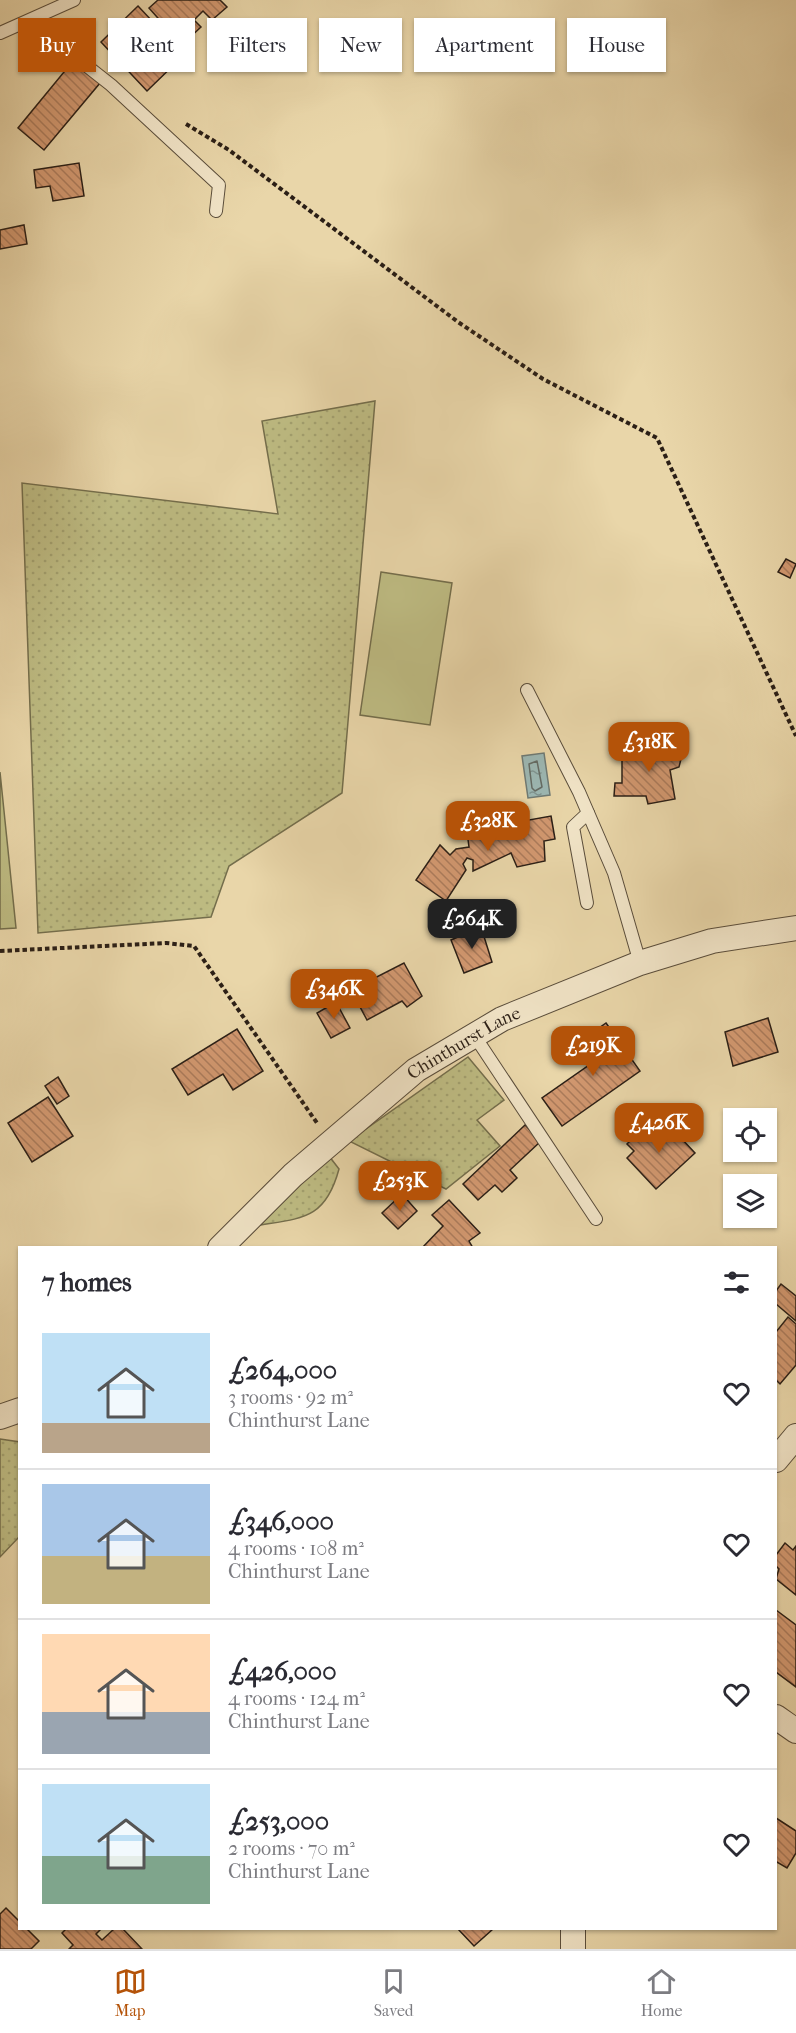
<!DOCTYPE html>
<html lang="en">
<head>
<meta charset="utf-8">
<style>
  body { margin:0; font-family:"IM FELL French Canon",serif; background:#f2f2f3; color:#2b2b33; height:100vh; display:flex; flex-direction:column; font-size:22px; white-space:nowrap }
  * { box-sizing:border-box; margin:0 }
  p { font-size:20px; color:#7c7c81 }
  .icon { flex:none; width:33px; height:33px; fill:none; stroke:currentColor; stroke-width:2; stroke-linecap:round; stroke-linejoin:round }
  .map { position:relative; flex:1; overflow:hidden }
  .drawer { position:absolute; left:18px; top:1246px; width:759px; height:684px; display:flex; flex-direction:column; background:#fff; border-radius:0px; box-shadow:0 2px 4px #0004 }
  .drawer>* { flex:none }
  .top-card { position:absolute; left:18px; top:18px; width:760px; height:54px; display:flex; gap:12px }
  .controls { position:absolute; left:723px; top:1108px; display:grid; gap:12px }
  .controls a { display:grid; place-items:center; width:54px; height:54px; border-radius:0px; background:#fff; box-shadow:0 2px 4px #0004; font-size:30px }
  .price { position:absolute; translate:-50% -51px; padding:0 14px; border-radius:12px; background:#b45309; color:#fff; font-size:20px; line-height:39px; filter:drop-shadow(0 2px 3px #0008) }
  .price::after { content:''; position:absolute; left:50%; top:36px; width:18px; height:14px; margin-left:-9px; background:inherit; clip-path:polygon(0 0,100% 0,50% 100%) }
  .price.selected { background:#222; color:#fff }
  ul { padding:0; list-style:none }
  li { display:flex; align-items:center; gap:18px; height:150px; padding:0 24px }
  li+li { border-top:2px solid #e1e1e2 }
  li span { display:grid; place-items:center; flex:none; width:168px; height:120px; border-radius:0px; color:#555 }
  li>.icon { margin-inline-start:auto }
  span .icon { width:72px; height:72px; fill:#fffc; stroke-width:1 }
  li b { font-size:26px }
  h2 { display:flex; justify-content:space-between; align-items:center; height:72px; padding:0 24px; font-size:26px }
  .pill { padding:0 21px; border-radius:0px; background:#fff; box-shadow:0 2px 4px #0004; font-size:21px; line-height:54px }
  .pill.selected { background:#b45309; color:#fff }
  .menu { display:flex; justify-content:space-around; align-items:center; height:84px; border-top:2px solid #e1e1e2; background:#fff; font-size:16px; color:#7c7c81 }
  .menu a { display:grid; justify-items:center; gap:3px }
  .menu .selected { color:#b45309 }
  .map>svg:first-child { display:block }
  .grass { fill:url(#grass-dots); stroke:#746e4c; stroke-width:1.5 }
  .pitch { fill:#bebc83; stroke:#746e4c; stroke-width:1.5 }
  .water { fill:url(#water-ripples); stroke:#6f7a74; stroke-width:1.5 }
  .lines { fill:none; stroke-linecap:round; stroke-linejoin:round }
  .shore { stroke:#646b64; stroke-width:1.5 }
  .building { fill:url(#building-back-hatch); stroke:#2b1f16; stroke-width:1.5 }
  .lane-casing { stroke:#5a4d3b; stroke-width:14 }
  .street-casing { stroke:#5a4d3b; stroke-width:26 }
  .path { stroke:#2b1f16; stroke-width:4; stroke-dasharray:4.5 3; stroke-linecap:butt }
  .lane { stroke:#f1e4c7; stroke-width:12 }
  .street { stroke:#f1e4c7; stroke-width:24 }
  .labels { text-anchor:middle; stroke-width:5; stroke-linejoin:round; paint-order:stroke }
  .street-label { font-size:18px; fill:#2b1f16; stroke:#f1e4c7 }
</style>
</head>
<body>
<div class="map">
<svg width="796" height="1949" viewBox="0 0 796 1949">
  <defs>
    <pattern id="grass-dots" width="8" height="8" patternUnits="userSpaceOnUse" patternTransform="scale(1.5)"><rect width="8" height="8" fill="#bebc83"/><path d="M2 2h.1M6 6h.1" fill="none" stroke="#a3a170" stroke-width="1.8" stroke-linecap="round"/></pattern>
    <pattern id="water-ripples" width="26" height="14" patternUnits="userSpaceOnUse" patternTransform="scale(1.5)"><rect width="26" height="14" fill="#9cb7b3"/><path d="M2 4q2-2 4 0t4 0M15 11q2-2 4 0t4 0" fill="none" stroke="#7f9491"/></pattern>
    <pattern id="building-back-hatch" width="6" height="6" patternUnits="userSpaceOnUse" patternTransform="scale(1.5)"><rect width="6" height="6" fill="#d29870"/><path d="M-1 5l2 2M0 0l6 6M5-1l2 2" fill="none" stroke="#ab7b5b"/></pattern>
  </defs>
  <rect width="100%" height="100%" fill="#e9d6a9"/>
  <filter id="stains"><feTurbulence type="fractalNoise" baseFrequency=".00333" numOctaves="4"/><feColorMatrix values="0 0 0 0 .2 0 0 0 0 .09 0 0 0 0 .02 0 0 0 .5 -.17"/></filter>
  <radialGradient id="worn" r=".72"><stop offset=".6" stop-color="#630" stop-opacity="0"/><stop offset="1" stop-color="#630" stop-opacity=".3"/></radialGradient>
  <g class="grass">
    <path d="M 375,401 L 342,793 L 229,866 L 211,917 L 38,933 L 22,483 L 278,514 L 262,421 Z"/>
    <path d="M 468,1057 L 504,1100 L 477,1120 L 500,1146 L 446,1189 L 349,1141 Z"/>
    <path d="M 329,1156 L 339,1169 C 325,1221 301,1218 254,1226 Z"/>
    <path d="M 0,1439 L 20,1442 L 19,1537 L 0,1557 Z"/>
  </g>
  <g class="pitch">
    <path d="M 381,572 L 452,583 L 430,725 L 360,715 Z"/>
    <path d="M 0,772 L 16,928 L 0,929 Z"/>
  </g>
  <path class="water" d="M 544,753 L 550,795 L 528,798 L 522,756 Z"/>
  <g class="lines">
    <path class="shore" d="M 537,761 L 542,787 L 535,791 L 532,788 L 529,764 Z"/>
  </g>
  <g class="building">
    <path d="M 158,0 L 220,0 L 227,7 L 212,20 L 203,11 L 194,20 L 201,27 L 187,40 L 178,31 L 173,35 L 149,8 Z"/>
    <path d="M 138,6 L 184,55 L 147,91 L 101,42 Z"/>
    <path d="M 73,61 L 100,83 L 44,150 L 18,128 Z"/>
    <path d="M 79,163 L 84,196 L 53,201 L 50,186 L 36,188 L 34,170 Z"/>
    <path d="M 24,225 L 27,244 L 0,249 L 0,230 Z"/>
    <path d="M 786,559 L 796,564 L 790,578 L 778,572 Z"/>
    <path d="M 667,742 L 667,750 L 681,750 L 682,755 L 679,767 L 670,770 L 675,799 L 648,804 L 646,796 L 614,796 L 615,783 L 622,783 L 622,753 Z"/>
    <path d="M 551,816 L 555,839 L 544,841 L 545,861 L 517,867 L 511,853 L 473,871 L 473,860 L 467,858 L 463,864 L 466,870 L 446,901 L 416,880 L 440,845 L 450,855 L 456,849 L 469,847 L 467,832 L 486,830 L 486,823 L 507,819 L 507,824 Z"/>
    <path d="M 481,927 L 492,962 L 464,973 L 451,940 Z"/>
    <path d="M 404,963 L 422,996 L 407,1007 L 402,1001 L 367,1020 L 351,990 Z"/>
    <path d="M 336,1002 L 350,1028 L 331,1038 L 317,1013 Z"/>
    <path d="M 768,1018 L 778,1052 L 733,1066 L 725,1032 Z"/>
    <path d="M 606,1023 L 640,1071 L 562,1126 L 542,1098 L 599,1058 L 585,1038 Z"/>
    <path d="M 237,1029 L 263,1071 L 233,1090 L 223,1074 L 188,1095 L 172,1069 Z"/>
    <path d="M 58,1077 L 69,1096 L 57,1104 L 45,1086 Z"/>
    <path d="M 48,1097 L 73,1136 L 32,1162 L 8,1123 Z"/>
    <path d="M 664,1120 L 695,1153 L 656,1189 L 627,1158 L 634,1151 L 627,1144 L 637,1134 L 642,1141 Z"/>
    <path d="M 525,1125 L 541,1141 L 510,1170 L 517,1178 L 502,1192 L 495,1185 L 478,1200 L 463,1184 Z"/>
    <path d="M 402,1194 L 417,1211 L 398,1229 L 382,1213 Z"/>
    <path d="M 449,1200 L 480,1233 L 469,1241 L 473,1248 L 422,1248 L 443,1226 L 432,1215 Z"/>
    <path d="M 781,1284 L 796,1296 L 796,1321 L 776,1304 L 776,1291 Z"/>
    <path d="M 788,1317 L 796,1324 L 796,1365 L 780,1384 L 776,1380 L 776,1332 Z"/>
    <path d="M 785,1543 L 793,1550 L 796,1546 L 796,1595 L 776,1579 L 779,1569 L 776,1566 L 776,1555 Z"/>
    <path d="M 776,1610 L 796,1625 L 796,1687 L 776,1672 Z"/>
    <path d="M 776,1818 L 796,1831 L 796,1853 L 787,1868 L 777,1862 L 776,1864 Z"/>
    <path d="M 6,1908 L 20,1922 L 20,1929 L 27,1929 L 39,1941 L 31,1949 L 0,1949 L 0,1914 Z"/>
    <path d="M 66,1929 L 101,1929 L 96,1934 L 102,1940 L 114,1929 L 123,1929 L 142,1949 L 69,1949 L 73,1945 L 62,1933 Z"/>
    <path d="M 458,1929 L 493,1929 L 474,1946 Z"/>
  </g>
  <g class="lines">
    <g class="lane-casing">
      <g id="lane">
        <path d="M 31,22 L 111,85 L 219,185 L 216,211"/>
        <path d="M 0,33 L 74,0"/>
        <path d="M 527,690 L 579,792 L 614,873 L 640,963"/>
        <path d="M 587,903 L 573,827 L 588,813"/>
        <path d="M 474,1035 L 596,1219"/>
      </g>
    </g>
    <g class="street-casing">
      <g id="street">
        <path id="s1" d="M 220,1248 L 293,1175 L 416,1070 L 502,1019 L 640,963 L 712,941 L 796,928"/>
        <path d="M 0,1417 L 20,1410"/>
        <path d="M 776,1460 L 796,1436"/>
        <path d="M 776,1717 L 796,1731"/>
        <path d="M 573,1949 L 573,1929"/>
      </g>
    </g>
    <g class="path">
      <path d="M 186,124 L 229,150 L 458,322 L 543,379 L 657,438 L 796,736"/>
      <path d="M 0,951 L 166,943 L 194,946 L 317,1123"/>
    </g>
    <use href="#lane" class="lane"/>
    <use href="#street" class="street"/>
  </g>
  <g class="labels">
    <g class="street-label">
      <text dy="6" stroke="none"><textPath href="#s1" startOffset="320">Chinthurst Lane</textPath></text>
    </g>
  </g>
  <rect width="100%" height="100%" filter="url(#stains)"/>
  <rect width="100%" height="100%" fill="url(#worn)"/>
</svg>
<div class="controls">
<a><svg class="icon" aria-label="locate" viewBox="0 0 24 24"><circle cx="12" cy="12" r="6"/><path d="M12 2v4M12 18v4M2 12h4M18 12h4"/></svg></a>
<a><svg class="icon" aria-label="layers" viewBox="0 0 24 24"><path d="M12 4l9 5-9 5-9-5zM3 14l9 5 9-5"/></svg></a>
</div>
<b class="price" style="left:649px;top:773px">£318K</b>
<b class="price" style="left:488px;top:852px">£328K</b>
<b class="price selected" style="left:472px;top:950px">£264K</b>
<b class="price" style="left:334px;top:1020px">£346K</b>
<b class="price" style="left:593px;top:1077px">£219K</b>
<b class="price" style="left:659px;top:1154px">£426K</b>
<b class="price" style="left:400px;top:1212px">£253K</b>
<div class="top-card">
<a class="pill selected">Buy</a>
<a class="pill">Rent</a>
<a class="pill">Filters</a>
<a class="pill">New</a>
<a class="pill">Apartment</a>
<a class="pill">House</a>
</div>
<section class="drawer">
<h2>7 homes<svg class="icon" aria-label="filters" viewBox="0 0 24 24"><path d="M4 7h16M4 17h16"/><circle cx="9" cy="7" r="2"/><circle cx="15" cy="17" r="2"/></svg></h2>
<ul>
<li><span style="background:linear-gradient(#bfe0f5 75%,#b9a48a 0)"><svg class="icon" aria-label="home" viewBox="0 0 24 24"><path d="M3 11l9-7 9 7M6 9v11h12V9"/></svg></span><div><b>£264,000</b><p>3 rooms · 92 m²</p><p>Chinthurst Lane</p></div><svg class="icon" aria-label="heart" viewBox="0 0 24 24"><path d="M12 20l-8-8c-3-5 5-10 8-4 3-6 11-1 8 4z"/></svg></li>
<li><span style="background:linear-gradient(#a9c7e8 60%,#c2b280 0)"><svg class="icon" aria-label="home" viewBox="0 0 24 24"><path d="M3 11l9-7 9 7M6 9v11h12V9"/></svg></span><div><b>£346,000</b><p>4 rooms · 108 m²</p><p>Chinthurst Lane</p></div><svg class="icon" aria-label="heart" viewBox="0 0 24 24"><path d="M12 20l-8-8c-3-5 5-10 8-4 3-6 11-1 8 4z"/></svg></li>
<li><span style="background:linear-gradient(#ffd9b3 65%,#9aa5b1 0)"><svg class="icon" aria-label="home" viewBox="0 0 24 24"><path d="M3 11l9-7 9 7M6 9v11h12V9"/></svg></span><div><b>£426,000</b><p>4 rooms · 124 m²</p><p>Chinthurst Lane</p></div><svg class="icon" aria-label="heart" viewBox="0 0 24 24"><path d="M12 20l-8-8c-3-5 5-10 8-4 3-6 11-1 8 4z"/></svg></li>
<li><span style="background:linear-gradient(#bfe0f5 60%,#7fa58c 0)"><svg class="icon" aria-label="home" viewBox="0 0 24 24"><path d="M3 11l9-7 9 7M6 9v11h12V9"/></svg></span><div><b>£253,000</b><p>2 rooms · 70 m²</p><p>Chinthurst Lane</p></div><svg class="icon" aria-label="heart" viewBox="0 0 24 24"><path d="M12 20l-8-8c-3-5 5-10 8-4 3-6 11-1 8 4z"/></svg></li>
</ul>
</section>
</div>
<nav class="menu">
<a class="selected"><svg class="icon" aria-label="map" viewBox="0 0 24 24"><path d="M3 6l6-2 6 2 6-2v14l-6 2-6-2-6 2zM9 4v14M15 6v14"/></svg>Map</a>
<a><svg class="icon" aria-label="saved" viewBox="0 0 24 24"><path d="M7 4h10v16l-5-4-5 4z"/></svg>Saved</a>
<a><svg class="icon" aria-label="home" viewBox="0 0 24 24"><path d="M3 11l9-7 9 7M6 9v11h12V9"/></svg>Home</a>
</nav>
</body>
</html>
